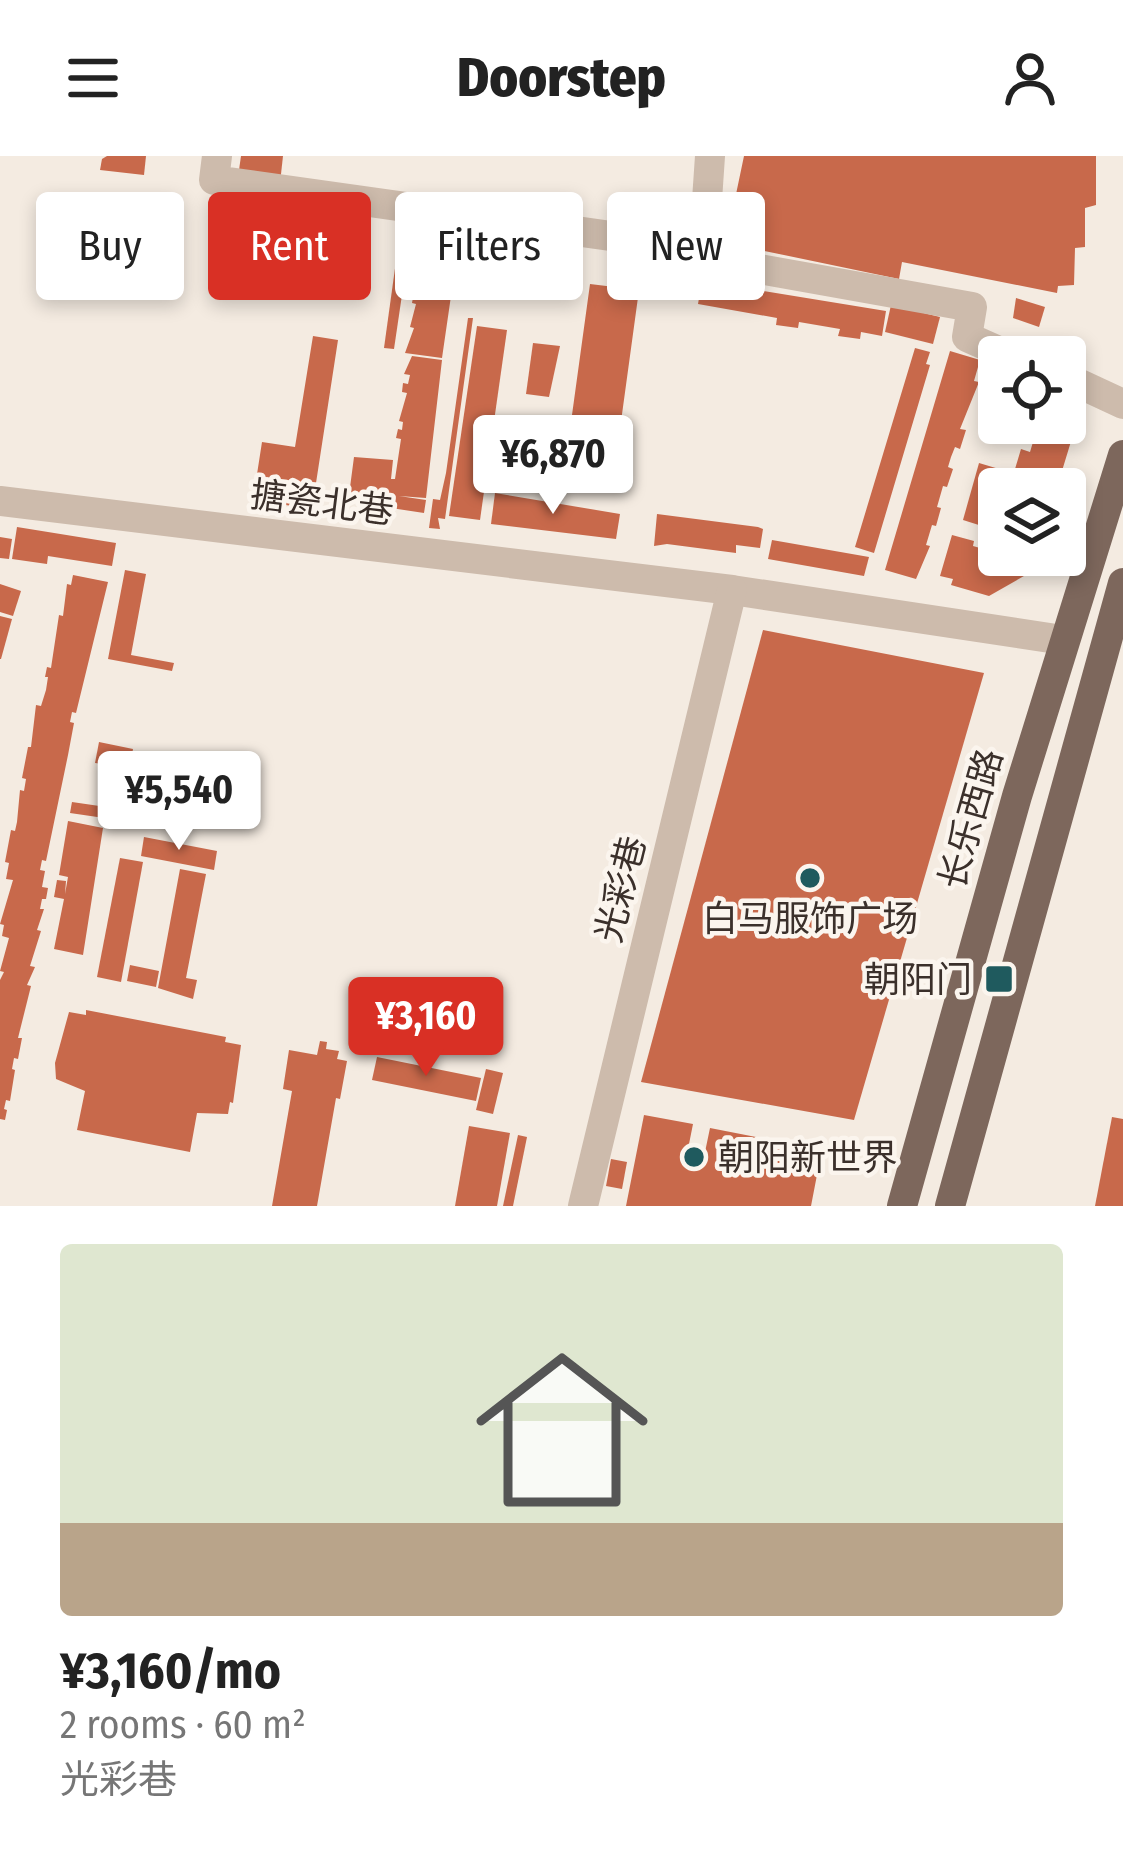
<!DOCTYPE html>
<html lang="en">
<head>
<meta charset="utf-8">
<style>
  body { margin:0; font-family:"Fira Sans Condensed","Noto Sans SC",sans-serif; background:#f2f2f2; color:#222; height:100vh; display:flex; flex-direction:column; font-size:45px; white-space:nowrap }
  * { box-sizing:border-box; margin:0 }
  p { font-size:39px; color:#767676 }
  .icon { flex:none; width:66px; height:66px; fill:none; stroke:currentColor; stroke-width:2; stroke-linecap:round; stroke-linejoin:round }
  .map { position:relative; height:1050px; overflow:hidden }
  .side { display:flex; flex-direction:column; background:#fff; flex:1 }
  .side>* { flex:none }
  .banner { position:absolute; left:36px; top:36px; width:1053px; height:108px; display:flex; gap:24px }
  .fabs { position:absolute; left:978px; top:180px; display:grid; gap:24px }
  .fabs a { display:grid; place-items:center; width:108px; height:108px; border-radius:12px; background:#fff; box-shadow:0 6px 18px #0003; font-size:60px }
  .price { position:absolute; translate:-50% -102px; padding:0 27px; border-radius:12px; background:#fff; color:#222; font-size:39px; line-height:78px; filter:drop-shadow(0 3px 6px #0008) }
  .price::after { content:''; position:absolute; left:50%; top:72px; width:36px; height:27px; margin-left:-18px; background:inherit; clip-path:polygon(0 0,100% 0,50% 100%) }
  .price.active { background:#d93025; color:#fff }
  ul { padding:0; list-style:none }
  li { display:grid; align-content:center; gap:24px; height:636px; padding:0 60px }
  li+li { border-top:3px solid #e0e0e0 }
  li span { display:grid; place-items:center; height:372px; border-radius:12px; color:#555 }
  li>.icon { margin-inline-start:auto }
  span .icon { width:216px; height:216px; fill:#fffc; stroke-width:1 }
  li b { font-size:51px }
  .tag { padding:0 42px; border-radius:12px; background:#fff; box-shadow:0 6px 18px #0003; font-size:42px; line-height:108px }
  .tag.active { background:#d93025; color:#fff }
  header { display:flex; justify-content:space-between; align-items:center; height:156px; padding:0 60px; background:#fff; font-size:54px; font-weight:800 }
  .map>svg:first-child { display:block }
  .building { fill:#c8694b }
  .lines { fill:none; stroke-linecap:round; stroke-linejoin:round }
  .minor { stroke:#cdbbac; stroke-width:30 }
  .major { stroke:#7d675c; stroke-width:30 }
  .poi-dot { fill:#1f5a5e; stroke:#fbf5ee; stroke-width:4.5 }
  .labels { text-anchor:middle; stroke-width:9; stroke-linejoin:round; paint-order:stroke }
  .street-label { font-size:36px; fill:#3b302b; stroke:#fbf5ee }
  .poi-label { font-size:36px; fill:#3b302b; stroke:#fbf5ee }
</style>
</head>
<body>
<header><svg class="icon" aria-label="menu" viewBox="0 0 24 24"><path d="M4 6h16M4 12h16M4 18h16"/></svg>Doorstep<svg class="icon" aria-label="person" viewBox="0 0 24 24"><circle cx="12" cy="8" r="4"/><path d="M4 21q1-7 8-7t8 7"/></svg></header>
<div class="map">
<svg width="1123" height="1050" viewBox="0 0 1123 1050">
  <rect width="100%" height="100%" fill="#f4ebe1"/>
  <g class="building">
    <path d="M 107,0 L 146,0 L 144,19 L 100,14 L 102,3 Z"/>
    <path d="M 241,0 L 283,0 L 280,27 L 238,21 Z"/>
    <path d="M 744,0 L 1096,0 L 1096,49 L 1085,52 L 1085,91 L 1075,92 L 1074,129 L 1058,130 L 1057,137 L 902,106 L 899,123 L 736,89 L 745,44 L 735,43 Z"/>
    <path d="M 401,69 L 412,71 L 394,193 L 384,192 Z"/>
    <path d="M 423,73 L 460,78 L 442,202 L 405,197 L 414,172 L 410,171 L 416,148 L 412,147 L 416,124 L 420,125 Z"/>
    <path d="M 702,125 L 886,155 L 882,180 L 861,176 L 860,183 L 838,180 L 840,173 L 799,166 L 798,172 L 776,169 L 777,162 L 698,148 Z"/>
    <path d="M 590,128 L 639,134 L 613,324 L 564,317 L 565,311 L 503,301 L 508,263 L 556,271 L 554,286 L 568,288 Z"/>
    <path d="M 1016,142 L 1045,151 L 1039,171 L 1013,162 Z"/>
    <path d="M 891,149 L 940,161 L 933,188 L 885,176 Z"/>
    <path d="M 468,162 L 473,162 L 445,363 L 438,362 L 440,373 L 429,372 L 433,343 L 440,344 L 446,317 Z"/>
    <path d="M 477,170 L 507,174 L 480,364 L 449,360 Z"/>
    <path d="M 313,180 L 338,184 L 312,353 L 253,344 L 262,286 L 295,291 Z"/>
    <path d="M 533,187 L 560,190 L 549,241 L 526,238 Z"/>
    <path d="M 915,192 L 930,196 L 926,208 L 930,209 L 874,397 L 855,391 Z"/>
    <path d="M 950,195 L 980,204 L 974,225 L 979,226 L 960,273 L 966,274 L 960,293 L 955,291 L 951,301 L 948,311 L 953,313 L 947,331 L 943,330 L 937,351 L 941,352 L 936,370 L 932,369 L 926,389 L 930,390 L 916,423 L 885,414 Z"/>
    <path d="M 412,200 L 442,204 L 426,342 L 399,340 L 426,344 L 424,357 L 391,352 L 393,338 L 389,337 L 388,344 L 349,339 L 354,301 L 393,304 L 391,323 L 395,323 L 401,283 L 396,282 L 398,273 L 402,274 L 403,266 L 399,265 L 407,237 L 402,236 L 403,227 L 408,228 L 410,219 L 404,218 Z"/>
    <path d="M 992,219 L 999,221 L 999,226 L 989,261 L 981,258 Z"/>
    <path d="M 1065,240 L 1083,246 L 1058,328 L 1062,329 L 1061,333 L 1019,333 L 1021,319 L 1017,333 L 1009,333 L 1021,293 L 1030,296 L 1036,276 L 1010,267 L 1065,267 Z"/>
    <path d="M 979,307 L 999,313 L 982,370 L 963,364 Z"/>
    <path d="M 495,337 L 620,358 L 616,383 L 491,368 Z"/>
    <path d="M 657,358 L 758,371 L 763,373 L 760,392 L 736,389 L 736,397 L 667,388 L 654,390 Z"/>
    <path d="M 17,371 L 116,387 L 112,410 L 48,400 L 47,408 L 12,403 Z"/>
    <path d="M 994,376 L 999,378 L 999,399 L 1036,399 L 1031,416 L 989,440 L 951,429 L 953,423 L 940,420 L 952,379 L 974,385 L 973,390 L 980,392 L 981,388 L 989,391 Z"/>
    <path d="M 0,381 L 12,383 L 9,403 L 0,402 Z"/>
    <path d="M 772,384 L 869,401 L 864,420 L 768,403 Z"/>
    <path d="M 125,414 L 146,418 L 131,499 L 174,507 L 172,515 L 108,503 Z"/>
    <path d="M 73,419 L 108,426 L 76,557 L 72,556 L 70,566 L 74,567 L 68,599 L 46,705 L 42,704 L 40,714 L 45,715 L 42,731 L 48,732 L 46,743 L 42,743 L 40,753 L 44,753 L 37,774 L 41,775 L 30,810 L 35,811 L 27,829 L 31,830 L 18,882 L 22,882 L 18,903 L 14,902 L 12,913 L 15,914 L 10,945 L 6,944 L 4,953 L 7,954 L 5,964 L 0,963 L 0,824 L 4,816 L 0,815 L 9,782 L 2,780 L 4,769 L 0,768 L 13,724 L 6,723 L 9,707 L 5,706 L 11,674 L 15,675 L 17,666 L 20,634 L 24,635 L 26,623 L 22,622 L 28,591 L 31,591 L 36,549 L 41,550 L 46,534 L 48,521 L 45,521 L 47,511 L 51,512 L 59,459 L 63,460 L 67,428 L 71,429 Z"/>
    <path d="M 0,428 L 21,435 L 13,460 L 0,456 Z"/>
    <path d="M 0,460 L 12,463 L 1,503 L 0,503 Z"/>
    <path d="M 763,474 L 984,517 L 854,964 L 641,926 Z"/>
    <path d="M 99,586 L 133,593 L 130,612 L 95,607 Z"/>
    <path d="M 72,646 L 113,652 L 111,663 L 70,657 Z"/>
    <path d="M 68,665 L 103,672 L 83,799 L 54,793 L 64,743 L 54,741 L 57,724 L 66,725 L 65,738 L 68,721 L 59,719 Z"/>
    <path d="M 144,681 L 217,695 L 214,714 L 141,700 Z"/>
    <path d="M 120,702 L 143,706 L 121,826 L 97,821 Z"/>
    <path d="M 180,713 L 206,718 L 186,822 L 197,824 L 193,843 L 158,832 Z"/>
    <path d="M 130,809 L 159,815 L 156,831 L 127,825 Z"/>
    <path d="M 86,854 L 226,881 L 225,886 L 241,889 L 233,947 L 230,946 L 228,958 L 197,957 L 190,996 L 77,974 L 85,935 L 56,923 L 55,907 L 69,856 L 86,859 Z"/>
    <path d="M 320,885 L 327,886 L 326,893 L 339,895 L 337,903 L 347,905 L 340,943 L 336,942 L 317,1050 L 272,1050 L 292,935 L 283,933 L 289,894 L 317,899 Z"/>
    <path d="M 377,901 L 481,922 L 476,945 L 372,924 Z"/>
    <path d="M 486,913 L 503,917 L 493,958 L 476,954 Z"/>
    <path d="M 644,959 L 693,968 L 688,993 L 705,996 L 710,972 L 756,981 L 751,1005 L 769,1009 L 774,984 L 822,993 L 811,1050 L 626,1050 Z"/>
    <path d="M 1112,961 L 1123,963 L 1123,1050 L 1095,1050 Z"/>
    <path d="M 469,970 L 510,977 L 497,1050 L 455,1050 Z"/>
    <path d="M 518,979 L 527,981 L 513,1050 L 503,1050 Z"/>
    <path d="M 611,1003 L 627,1006 L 622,1033 L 606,1030 Z"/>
  </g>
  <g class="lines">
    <g class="minor">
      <path d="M 217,0 L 214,24 L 703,93"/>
      <path d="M 710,0 L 703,103 L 972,151 L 967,181 L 1012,201"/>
      <path d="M 1065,221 L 1123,248"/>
      <path d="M 0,345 L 732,434 L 1063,484"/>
      <path d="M 583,1050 L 732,434"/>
    </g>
    <g class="major">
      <path d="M 902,1050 L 1017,640 L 1123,299"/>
      <path d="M 950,1050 L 1123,427"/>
    </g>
  </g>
  <g class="poi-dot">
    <circle cx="810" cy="722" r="12"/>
    <rect x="984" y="808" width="30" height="30" rx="6"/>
    <circle cx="694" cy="1001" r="12"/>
  </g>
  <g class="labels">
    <g class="street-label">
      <text transform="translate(322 346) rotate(7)" y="13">搪瓷北巷</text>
      <text transform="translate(970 663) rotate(-74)" y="13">长乐西路</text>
      <text transform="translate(620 733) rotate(-76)" y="13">光彩巷</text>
    </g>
    <g class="poi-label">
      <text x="810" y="775">白马服饰广场</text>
      <text x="972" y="836" text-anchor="end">朝阳门</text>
      <text x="718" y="1014" text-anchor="start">朝阳新世界</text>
    </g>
  </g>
</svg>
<div class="fabs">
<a><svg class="icon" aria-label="locate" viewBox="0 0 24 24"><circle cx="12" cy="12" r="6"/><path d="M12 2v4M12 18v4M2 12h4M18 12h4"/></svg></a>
<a><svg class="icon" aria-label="layers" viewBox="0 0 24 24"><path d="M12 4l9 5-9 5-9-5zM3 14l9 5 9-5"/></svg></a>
</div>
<b class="price" style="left:553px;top:361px">¥6,870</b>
<b class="price" style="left:179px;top:697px">¥5,540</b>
<b class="price active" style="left:426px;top:923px">¥3,160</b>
<div class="banner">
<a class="tag">Buy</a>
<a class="tag active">Rent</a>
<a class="tag">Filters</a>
<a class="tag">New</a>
</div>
</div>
<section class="side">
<ul>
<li><span style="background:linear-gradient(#dfe7d0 75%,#b9a48a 0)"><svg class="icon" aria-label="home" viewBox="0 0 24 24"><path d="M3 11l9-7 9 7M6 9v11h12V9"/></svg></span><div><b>¥3,160/mo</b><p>2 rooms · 60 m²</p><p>光彩巷</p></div></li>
</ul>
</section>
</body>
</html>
